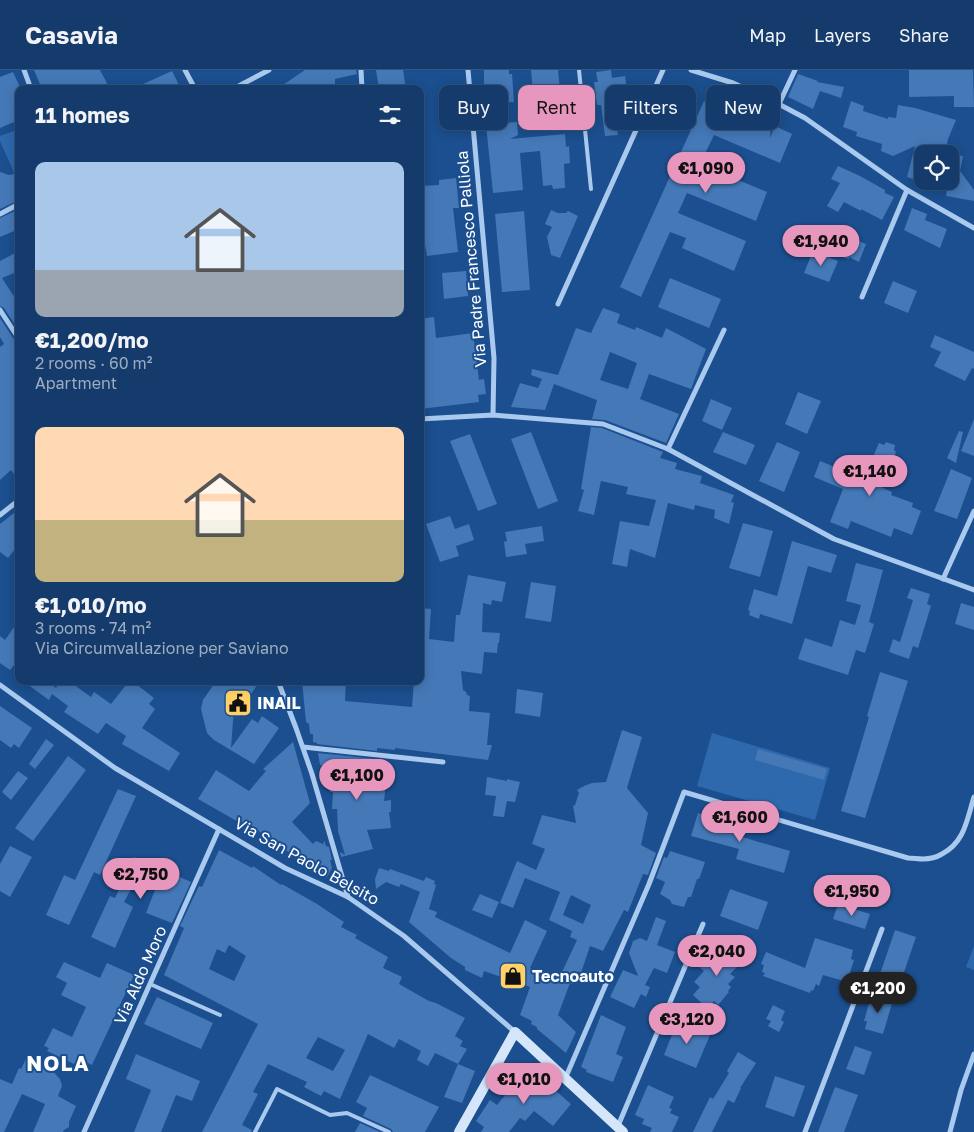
<!DOCTYPE html>
<html lang="en">
<head>
<meta charset="utf-8">
<style>
  body { margin:0; font-family:"Golos Text",sans-serif; background:#214673; color:#f1f3f6; height:100vh; display:flex; flex-direction:column; font-size:19px; white-space:nowrap }
  * { box-sizing:border-box; margin:0 }
  p { font-size:16px; color:#9dadc1 }
  .icon { flex:none; width:28px; height:28px; fill:none; stroke:currentColor; stroke-width:2; stroke-linecap:round; stroke-linejoin:round }
  .map { position:relative; flex:1; overflow:hidden }
  .panel { position:absolute; left:15px; top:15px; width:409px; height:600px; display:flex; flex-direction:column; background:#143b6b; border-radius:10px; box-shadow:0 2px 12px #0003,0 0 0 1px #33557e }
  .panel>* { flex:none }
  .guide { position:absolute; left:439px; top:15px; width:460px; height:45px; display:flex; gap:10px }
  .controls { position:absolute; left:914px; top:75px; display:grid; gap:10px }
  .controls a { display:grid; place-items:center; width:45px; height:45px; border-radius:10px; background:#143b6b; box-shadow:0 2px 12px #0003,0 0 0 1px #33557e; font-size:25px }
  .price { position:absolute; translate:-50% -42px; padding:0 11px; border-radius:18px; background:#e797bd; color:#111; font-size:16px; line-height:32px; filter:drop-shadow(0 1px 2px #0008) }
  .price::after { content:''; position:absolute; left:50%; top:30px; width:15px; height:11px; margin-left:-8px; background:inherit; clip-path:polygon(0 0,100% 0,50% 100%) }
  .price.selected { background:#222; color:#fff }
  ul { padding:0; list-style:none }
  li { display:grid; align-content:center; gap:10px; height:265px; padding:0 20px }
  li span { display:grid; place-items:center; height:155px; border-radius:10px; color:#555 }
  li>.icon { margin-inline-start:auto }
  span .icon { width:90px; height:90px; fill:#fffc; stroke-width:1 }
  li b { font-size:21px }
  h2 { display:flex; justify-content:space-between; align-items:center; height:60px; padding:0 20px; font-size:21px }
  .pill { padding:0 18px; border-radius:10px; background:#143b6b; box-shadow:0 2px 12px #0003,0 0 0 1px #33557e; font-size:18px; line-height:45px }
  .pill.selected { background:#e797bd; color:#111 }
  header { display:flex; align-items:center; gap:30px; box-sizing:border-box; height:70px; padding:0 25px; background:#143b6b; border-bottom:1px solid #33557e }
  header strong { font-size:24px }
  nav { display:flex; gap:28px; margin-inline-start:auto; font-size:18px }
  .map>svg:first-child { display:block }
  .green { fill:#2e69ad }
  .building { fill:#4478b7; fill-rule:evenodd }
  .lines { fill:none; stroke-linecap:round; stroke-linejoin:round }
  .service { stroke:#a9c9ee; stroke-width:4 }
  .minor { stroke:#a9c9ee; stroke-width:5 }
  .secondary { stroke:#d6e6fa; stroke-width:10 }
  .labels { text-anchor:middle; stroke-width:4; stroke-linejoin:round; paint-order:stroke }
  .street-label { font-size:16px; fill:#fff; stroke:#1b4f8f }
  .poi-label { font-size:16px; font-weight:bold; fill:#fff; stroke:#1b4f8f; text-anchor:start }
  .district-label { font-size:21px; font-weight:bold; letter-spacing:1px; fill:#fff; stroke:#1b4f8f }
</style>
</head>
<body>
<header>
<strong>Casavia</strong>
<nav><a>Map</a><a>Layers</a><a>Share</a></nav>
</header>
<div class="map">
<svg width="974" height="1062" viewBox="0 0 974 1062">
  <rect width="100%" height="100%" fill="#1b4f8f"/>
  <g class="green">
    <path d="M 19,59 L 19,114 L 0,71 L 0,66 Z"/>
    <path d="M 712,663 L 830,698 L 815,750 L 697,716 Z"/>
    <path d="M 974,876 L 974,900 L 966,897 Z"/>
  </g>
  <g class="building">
    <path d="M 34,0 L 100,0 L 110,19 L 42,19 Z"/>
    <path d="M 305,0 L 356,0 L 357,4 L 335,9 L 335,19 L 277,19 Z"/>
    <path d="M 376,0 L 403,0 L 406,19 L 379,19 Z"/>
    <path d="M 484,0 L 509,0 L 509,4 L 512,4 L 514,32 L 488,33 L 488,23 L 484,23 Z"/>
    <path d="M 531,0 L 558,0 L 562,40 L 560,43 L 548,49 L 539,46 L 535,44 Z"/>
    <path d="M 611,0 L 612,8 L 625,6 L 629,36 L 624,37 L 625,44 L 621,44 L 623,53 L 616,54 L 618,65 L 605,66 L 601,35 L 597,35 L 594,12 L 598,12 L 596,2 Z"/>
    <path d="M 909,0 L 973,0 L 974,37 L 954,37 L 954,26 L 909,27 Z"/>
    <path d="M 172,1 L 181,19 L 132,19 Z"/>
    <path d="M 13,2 L 19,15 L 19,50 L 0,58 L 0,7 Z"/>
    <path d="M 798,4 L 818,11 L 817,12 L 844,17 L 841,28 L 820,21 L 813,39 L 788,27 Z"/>
    <path d="M 704,31 L 740,47 L 741,43 L 771,55 L 770,68 L 775,56 L 792,64 L 780,93 L 714,65 L 700,94 L 767,122 L 756,151 L 687,123 L 678,143 L 746,171 L 734,201 L 682,178 L 686,168 L 670,162 L 641,227 L 620,217 Z"/>
    <path d="M 851,31 L 864,36 L 863,41 L 888,49 L 888,47 L 896,48 L 898,35 L 915,38 L 956,50 L 948,69 L 945,84 L 922,84 L 922,112 L 907,107 L 915,76 L 893,86 L 881,81 L 882,74 L 856,66 L 857,62 L 843,57 Z"/>
    <path d="M 517,52 L 518,65 L 510,69 L 565,64 L 566,77 L 569,76 L 570,93 L 564,94 L 565,118 L 553,119 L 552,115 L 543,116 L 540,81 L 520,83 L 523,120 L 493,123 L 486,55 Z"/>
    <path d="M 950,84 L 963,86 L 960,101 L 974,120 L 974,131 L 946,126 L 947,120 L 927,114 L 927,111 L 950,111 Z"/>
    <path d="M 838,96 L 860,106 L 885,120 L 885,123 L 894,127 L 882,150 L 861,139 L 861,141 L 844,132 L 838,142 L 827,136 L 840,113 L 831,109 Z"/>
    <path d="M 0,102 L 9,105 L 14,104 L 19,114 L 19,130 L 0,139 Z"/>
    <path d="M 456,108 L 459,138 L 453,138 L 458,182 L 427,186 L 420,144 L 420,116 L 439,115 L 439,110 Z"/>
    <path d="M 912,138 L 927,144 L 925,150 L 947,159 L 940,178 L 904,160 Z"/>
    <path d="M 19,139 L 19,159 L 0,167 L 0,148 Z"/>
    <path d="M 551,140 L 558,143 L 566,143 L 568,141 L 578,146 L 560,188 L 551,185 L 547,167 L 552,157 L 545,154 Z"/>
    <path d="M 524,141 L 530,220 L 502,222 L 495,144 Z"/>
    <path d="M 841,164 L 866,174 L 859,192 L 849,187 L 849,189 L 833,184 Z"/>
    <path d="M 19,181 L 19,201 L 2,208 L 19,234 L 19,261 L 4,238 L 0,236 L 0,191 Z"/>
    <path d="M 813,181 L 838,191 L 829,212 L 804,203 Z"/>
    <path d="M 466,201 L 468,226 L 444,229 L 442,203 Z"/>
    <path d="M 670,208 L 721,229 L 709,258 L 658,237 Z"/>
    <path d="M 893,211 L 917,221 L 908,243 L 884,233 Z"/>
    <path d="M 603,238 L 620,244 L 617,253 L 635,260 L 636,257 L 662,268 L 666,258 L 706,279 L 691,319 L 649,304 L 640,329 L 679,344 L 666,373 L 605,350 L 592,349 L 597,330 L 554,314 L 545,340 L 511,337 L 520,313 L 538,318 L 542,309 L 531,305 L 532,299 L 558,305 L 576,258 L 591,263 ZM 610,282 L 637,293 L 628,319 L 600,310 Z"/>
    <path d="M 434,247 L 436,268 L 473,263 L 479,310 L 484,309 L 486,324 L 478,325 L 479,332 L 420,339 L 420,249 Z"/>
    <path d="M 0,248 L 15,271 L 19,273 L 19,411 L 11,400 L 0,410 L 0,277 L 4,274 L 0,267 Z"/>
    <path d="M 935,265 L 974,282 L 974,299 L 972,298 L 965,311 L 934,296 L 941,282 L 930,277 Z"/>
    <path d="M 798,322 L 821,331 L 807,364 L 785,354 Z"/>
    <path d="M 711,329 L 732,338 L 722,360 L 702,351 Z"/>
    <path d="M 974,349 L 974,386 L 961,381 Z"/>
    <path d="M 591,357 L 602,358 L 663,382 L 660,388 L 677,393 L 675,399 L 702,406 L 700,413 L 734,425 L 731,432 L 734,433 L 729,454 L 714,448 L 715,440 L 695,435 L 694,440 L 668,433 L 655,488 L 630,479 L 627,497 L 612,494 L 620,451 L 649,456 L 656,430 L 626,424 L 628,417 L 601,411 L 594,445 L 578,441 L 584,420 L 581,419 Z"/>
    <path d="M 959,361 L 963,362 L 956,393 L 947,388 Z"/>
    <path d="M 531,362 L 558,431 L 538,439 L 511,369 Z"/>
    <path d="M 723,362 L 755,375 L 746,395 L 713,382 Z"/>
    <path d="M 470,364 L 497,434 L 478,441 L 450,371 Z"/>
    <path d="M 777,372 L 800,382 L 784,422 L 759,411 Z"/>
    <path d="M 886,372 L 895,375 L 894,380 L 896,382 L 891,396 L 887,395 L 879,416 L 892,422 L 891,425 L 913,433 L 912,437 L 921,441 L 912,465 L 894,458 L 891,467 L 851,451 L 848,459 L 830,452 L 843,419 L 814,407 L 820,391 L 859,407 L 864,397 L 868,398 L 879,373 L 884,375 Z"/>
    <path d="M 951,399 L 972,408 L 957,449 L 934,441 Z"/>
    <path d="M 19,439 L 19,474 L 8,488 L 0,482 L 0,454 Z"/>
    <path d="M 450,446 L 455,459 L 469,454 L 474,470 L 456,476 L 459,486 L 440,492 L 426,454 Z"/>
    <path d="M 743,453 L 773,461 L 760,507 L 729,498 Z"/>
    <path d="M 542,456 L 544,471 L 525,474 L 527,484 L 506,487 L 504,472 L 507,471 L 505,462 Z"/>
    <path d="M 792,471 L 837,485 L 831,503 L 808,496 L 792,554 L 760,544 L 759,549 L 749,545 L 750,541 L 748,540 L 754,519 L 777,526 Z"/>
    <path d="M 856,493 L 883,500 L 869,552 L 874,554 L 865,583 L 856,580 L 848,605 L 798,589 L 805,568 L 832,577 L 840,550 L 855,555 L 861,535 L 846,531 Z"/>
    <path d="M 468,505 L 506,512 L 502,532 L 492,530 L 491,535 L 483,533 L 482,562 L 500,563 L 499,573 L 498,573 L 497,583 L 484,582 L 482,604 L 461,601 L 463,620 L 466,622 L 467,625 L 470,626 L 469,641 L 490,643 L 487,675 L 492,675 L 488,690 L 395,678 L 395,680 L 377,678 L 377,681 L 317,674 L 317,673 L 313,672 L 313,664 L 310,664 L 309,654 L 306,652 L 302,611 L 346,611 L 345,631 L 412,637 L 414,611 L 420,611 L 420,538 L 431,539 L 429,569 L 454,572 L 456,545 L 460,545 Z"/>
    <path d="M 531,512 L 556,516 L 551,552 L 525,548 Z"/>
    <path d="M 911,518 L 930,524 L 927,534 L 931,536 L 918,578 L 913,576 L 909,589 L 889,582 L 893,569 L 900,572 L 913,530 L 907,528 Z"/>
    <path d="M 961,533 L 974,537 L 974,560 L 955,554 Z"/>
    <path d="M 19,550 L 19,589 L 10,600 L 0,593 L 0,566 L 5,570 Z"/>
    <path d="M 880,602 L 908,611 L 865,748 L 841,741 L 869,647 L 867,646 Z"/>
    <path d="M 23,611 L 46,611 L 56,618 L 60,611 L 69,611 L 91,627 L 94,622 L 111,634 L 129,611 L 132,611 L 154,628 L 149,634 L 155,639 L 142,658 L 180,683 L 169,701 L 122,674 L 126,666 L 106,653 L 98,664 L 64,642 L 68,636 L 52,624 L 49,630 Z"/>
    <path d="M 216,611 L 260,611 L 246,631 L 235,624 L 231,678 L 252,649 L 258,653 L 262,646 L 279,658 L 254,694 L 214,670 L 207,663 L 201,639 L 203,630 Z"/>
    <path d="M 517,619 L 543,623 L 540,647 L 515,643 Z"/>
    <path d="M 0,636 L 32,658 L 19,678 L 14,674 L 11,678 L 0,670 Z"/>
    <path d="M 622,660 L 642,667 L 627,718 L 648,743 L 641,775 L 656,783 L 648,805 L 643,804 L 628,842 L 624,840 L 603,881 L 590,876 L 581,903 L 578,901 L 572,914 L 570,913 L 558,945 L 576,962 L 566,983 L 537,959 L 537,957 L 531,954 L 532,951 L 520,945 L 530,917 L 484,901 L 482,908 L 465,900 L 465,897 L 451,888 L 409,852 L 420,822 L 401,814 L 399,817 L 386,812 L 376,819 L 375,809 L 379,798 L 389,801 L 390,799 L 424,811 L 426,807 L 435,811 L 434,814 L 436,815 L 429,839 L 437,842 L 435,847 L 510,883 L 525,850 L 547,861 L 530,898 L 560,906 L 577,870 L 570,867 L 572,861 L 549,850 L 560,822 L 525,808 L 513,838 L 500,833 L 517,791 L 536,800 L 545,779 L 532,774 L 542,745 L 576,753 L 573,736 L 575,735 L 579,723 L 577,720 L 584,716 L 592,713 L 606,712 ZM 571,825 L 591,835 L 583,854 L 563,845 Z"/>
    <path d="M 46,669 L 54,675 L 35,699 L 29,694 Z"/>
    <path d="M 293,672 L 310,733 L 292,752 L 313,774 L 316,771 L 323,774 L 323,776 L 324,770 L 326,776 L 329,777 L 332,790 L 330,790 L 332,798 L 327,807 L 297,788 L 250,755 L 249,758 L 198,729 L 216,700 L 249,721 L 266,701 L 263,699 Z"/>
    <path d="M 758,679 L 827,699 L 824,710 L 755,690 Z"/>
    <path d="M 318,683 L 376,689 L 374,712 L 386,713 L 384,731 L 391,730 L 391,742 L 389,742 L 391,758 L 367,760 L 373,779 L 341,787 L 340,782 L 345,785 L 338,761 L 337,739 L 332,739 L 333,722 L 330,722 L 332,697 L 320,695 Z"/>
    <path d="M 68,686 L 86,700 L 33,771 L 15,758 Z"/>
    <path d="M 18,701 L 28,708 L 11,730 L 2,722 Z"/>
    <path d="M 487,707 L 507,711 L 507,709 L 520,712 L 515,732 L 507,731 L 504,747 L 493,746 L 496,726 L 485,725 Z"/>
    <path d="M 118,719 L 136,726 L 100,805 L 94,802 L 69,855 L 46,845 L 64,805 L 75,810 Z"/>
    <path d="M 698,743 L 745,757 L 742,767 L 790,781 L 784,803 L 736,789 L 739,779 L 691,766 Z"/>
    <path d="M 10,776 L 32,787 L 10,827 L 0,821 L 0,794 Z"/>
    <path d="M 219,780 L 252,798 L 253,796 L 281,815 L 282,814 L 317,834 L 344,852 L 341,857 L 357,865 L 355,868 L 388,887 L 383,898 L 402,907 L 399,914 L 429,931 L 436,933 L 465,948 L 455,966 L 463,971 L 460,976 L 467,979 L 458,994 L 475,1001 L 462,1033 L 444,1027 L 458,994 L 435,983 L 428,996 L 417,990 L 421,981 L 399,969 L 394,978 L 368,964 L 340,1029 L 324,1021 L 321,1026 L 304,1017 L 307,1012 L 268,994 L 253,1022 L 258,1024 L 242,1055 L 252,1060 L 251,1062 L 202,1062 L 258,954 L 164,905 L 184,858 L 180,856 L 199,816 L 202,817 ZM 229,875 L 246,886 L 234,911 L 209,899 L 217,879 L 225,883 ZM 318,967 L 345,980 L 333,1001 L 306,988 Z"/>
    <path d="M 670,781 L 705,792 L 699,809 L 697,809 L 691,827 L 688,827 L 684,837 L 672,834 L 670,830 L 660,824 L 665,812 L 656,808 L 664,787 L 667,788 Z"/>
    <path d="M 134,787 L 191,812 L 172,853 L 146,843 L 155,820 L 135,812 L 124,832 L 133,837 L 115,878 L 91,867 L 110,826 L 115,828 Z"/>
    <path d="M 730,819 L 768,832 L 758,860 L 720,846 Z"/>
    <path d="M 480,824 L 499,832 L 492,848 L 472,840 Z"/>
    <path d="M 838,834 L 870,844 L 865,859 L 833,849 Z"/>
    <path d="M 656,847 L 666,851 L 657,875 L 675,882 L 667,903 L 654,898 L 645,915 L 650,917 L 646,927 L 641,924 L 634,938 L 610,927 L 623,900 L 638,906 L 629,883 L 633,871 L 640,868 L 647,871 Z"/>
    <path d="M 895,860 L 916,867 L 901,911 L 880,904 Z"/>
    <path d="M 815,868 L 853,880 L 851,889 L 854,890 L 847,912 L 823,905 L 819,916 L 816,914 L 813,921 L 811,920 L 810,923 L 763,906 L 765,903 L 762,902 L 764,895 L 761,894 L 766,882 L 805,898 Z"/>
    <path d="M 730,876 L 744,890 L 730,904 L 735,907 L 728,914 L 731,917 L 728,921 L 729,922 L 718,935 L 714,931 L 707,938 L 693,925 L 700,917 L 694,912 L 704,901 L 699,897 L 715,880 L 721,886 Z"/>
    <path d="M 64,892 L 100,908 L 107,893 L 134,905 L 92,995 L 78,988 L 74,994 L 47,981 L 49,978 L 44,976 L 53,958 L 72,967 L 86,937 L 61,925 L 67,913 L 56,907 Z"/>
    <path d="M 876,925 L 893,930 L 883,964 L 865,959 L 867,951 L 864,951 L 870,930 L 875,929 Z"/>
    <path d="M 157,927 L 213,953 L 201,979 L 144,954 Z"/>
    <path d="M 773,935 L 785,941 L 781,950 L 784,952 L 779,962 L 768,956 L 771,951 L 766,949 Z"/>
    <path d="M 601,945 L 626,957 L 616,984 L 623,987 L 613,1012 L 586,1002 L 587,1000 L 581,997 Z"/>
    <path d="M 677,952 L 710,965 L 696,998 L 664,985 Z"/>
    <path d="M 855,976 L 872,982 L 864,1005 L 846,999 Z"/>
    <path d="M 738,982 L 756,993 L 740,1018 L 741,1018 L 734,1033 L 728,1030 L 712,1062 L 693,1062 L 710,1027 L 713,1029 L 729,1003 L 727,1001 Z"/>
    <path d="M 136,984 L 200,1011 L 192,1031 L 176,1025 L 161,1062 L 134,1062 L 151,1020 L 126,1009 Z"/>
    <path d="M 26,989 L 40,995 L 43,991 L 60,1009 L 62,1016 L 58,1026 L 76,1036 L 69,1052 L 69,1057 L 64,1060 L 63,1062 L 33,1062 L 45,1034 L 22,1024 L 4,1062 L 0,1062 L 0,1009 L 12,1014 L 19,998 L 21,999 Z"/>
    <path d="M 528,997 L 571,1034 L 553,1056 L 534,1041 L 525,1051 L 520,1048 L 509,1062 L 481,1062 L 484,1057 L 476,1051 L 490,1030 L 497,1035 Z"/>
    <path d="M 370,1005 L 439,1037 L 425,1062 L 393,1062 L 391,1059 L 363,1046 L 367,1038 L 356,1032 Z"/>
    <path d="M 775,1006 L 805,1016 L 794,1047 L 765,1037 Z"/>
    <path d="M 648,1015 L 674,1027 L 669,1038 L 672,1039 L 670,1043 L 679,1047 L 672,1062 L 650,1062 L 652,1058 L 642,1054 L 644,1049 L 635,1045 Z"/>
    <path d="M 835,1017 L 858,1025 L 844,1062 L 818,1062 Z"/>
    <path d="M 360,1053 L 380,1062 L 355,1062 Z"/>
  </g>
  <g class="lines">
    <g class="service">
      <path d="M 579,0 L 591,119"/>
      <path d="M 150,914 L 220,945"/>
      <path d="M 255,1062 L 277,1019 L 330,1045 L 347,1043 L 389,1062"/>
    </g>
    <g class="minor">
      <path d="M 24,0 L 31,19"/>
      <path d="M 185,0 L 195,19"/>
      <path d="M 361,0 L 362,19"/>
      <path d="M 468,0 L 494,288 L 493,345"/>
      <path d="M 691,0 L 733,13 L 771,30 L 805,48 L 907,120 L 974,158"/>
      <path d="M 233,19 L 269,0"/>
      <path d="M 779,34 L 795,0"/>
      <path d="M 0,144 L 19,134"/>
      <path d="M 862,227 L 907,120"/>
      <path d="M 558,234 L 663,0"/>
      <path d="M 0,240 L 19,269"/>
      <path d="M 420,349 L 493,345 L 603,354 L 668,379 L 834,469 L 974,520"/>
      <path d="M 668,379 L 724,260"/>
      <path d="M 0,445 L 19,430"/>
      <path d="M 943,509 L 974,441"/>
      <path d="M 278,611 L 296,658 L 312,704 L 348,827"/>
      <path d="M 0,615 L 115,698 L 285,798 L 348,827 L 404,866 L 515,962"/>
      <path d="M 303,677 L 443,692"/>
      <path d="M 565,1009 L 649,814 L 684,722 L 908,788 C 913,788 918,789 923,789 C 930,789 937,787 942,784 C 965,772 967,749 974,727"/>
      <path d="M 618,1056 L 703,854"/>
      <path d="M 84,1062 L 219,759"/>
      <path d="M 805,1062 L 882,859"/>
      <path d="M 950,1062 L 961,1020 L 974,984"/>
    </g>
    <path class="secondary" d="M 459,1062 L 515,962 L 623,1062"/>
  </g>
  <defs>
    <g id="civic-square" transform="scale(1.4375)"><rect x="-9" y="-9" width="18" height="18" rx="4" fill="#ffd166" stroke="#1b4f8f"/><path d="M-.6-6.5H3V-4.5H.6V-3L4-1V1h2V6H-6V1h2V-1L-.6-3ZM-1.2 2.5V6h2.4V2.5Z" fill="#111"/></g>
    <g id="shop-square" transform="scale(1.4375)"><rect x="-9" y="-9" width="18" height="18" rx="4" fill="#ffd166" stroke="#1b4f8f"/><path d="M-5-2.5h2.3a2.7 3.5 0 0 1 5.4 0H5L5.5 6h-11ZM-1.5-2.5h3a1.5 2.3 0 0 0-3 0Z" fill="#111"/></g>
  </defs>
  <g fill-rule="evenodd">
    <use href="#civic-square" x="238" y="633"/>
    <use href="#shop-square" x="513" y="906"/>
  </g>
  <g class="labels">
    <g class="street-label">
      <text transform="translate(471 189) rotate(-95)" y="6">Via Padre Francesco Palliola</text>
      <text transform="translate(307 791) rotate(29)" y="6">Via San Paolo Belsito</text>
      <text transform="translate(140 905) rotate(-66)" y="6">Via Aldo Moro</text>
    </g>
    <g class="poi-label">
      <text x="257" y="639">INAIL</text>
      <text x="532" y="912">Tecnoauto</text>
    </g>
    <g class="district-label">
      <text x="58" y="1001">NOLA</text>
    </g>
  </g>
</svg>
<div class="controls">
<a><svg class="icon" aria-label="locate" viewBox="0 0 24 24"><circle cx="12" cy="12" r="6"/><path d="M12 2v4M12 18v4M2 12h4M18 12h4"/></svg></a>
</div>
<b class="price" style="left:706px;top:124px">€1,090</b>
<b class="price" style="left:821px;top:197px">€1,940</b>
<b class="price" style="left:870px;top:427px">€1,140</b>
<b class="price" style="left:357px;top:731px">€1,100</b>
<b class="price" style="left:740px;top:773px">€1,600</b>
<b class="price" style="left:141px;top:830px">€2,750</b>
<b class="price" style="left:852px;top:847px">€1,950</b>
<b class="price" style="left:717px;top:907px">€2,040</b>
<b class="price selected" style="left:878px;top:944px">€1,200</b>
<b class="price" style="left:687px;top:975px">€3,120</b>
<b class="price" style="left:524px;top:1035px">€1,010</b>
<div class="guide">
<a class="pill">Buy</a>
<a class="pill selected">Rent</a>
<a class="pill">Filters</a>
<a class="pill">New</a>
</div>
<section class="panel">
<h2>11 homes<svg class="icon" aria-label="filters" viewBox="0 0 24 24"><path d="M4 7h16M4 17h16"/><circle cx="9" cy="7" r="2"/><circle cx="15" cy="17" r="2"/></svg></h2>
<ul>
<li><span style="background:linear-gradient(#a9c7e8 70%,#9aa5b1 0)"><svg class="icon" aria-label="home" viewBox="0 0 24 24"><path d="M3 11l9-7 9 7M6 9v11h12V9"/></svg></span><div><b>€1,200/mo</b><p>2 rooms · 60 m²</p><p>Apartment</p></div></li>
<li><span style="background:linear-gradient(#ffd9b3 60%,#c2b280 0)"><svg class="icon" aria-label="home" viewBox="0 0 24 24"><path d="M3 11l9-7 9 7M6 9v11h12V9"/></svg></span><div><b>€1,010/mo</b><p>3 rooms · 74 m²</p><p>Via Circumvallazione per Saviano</p></div></li>
</ul>
</section>
</div>
</body>
</html>
